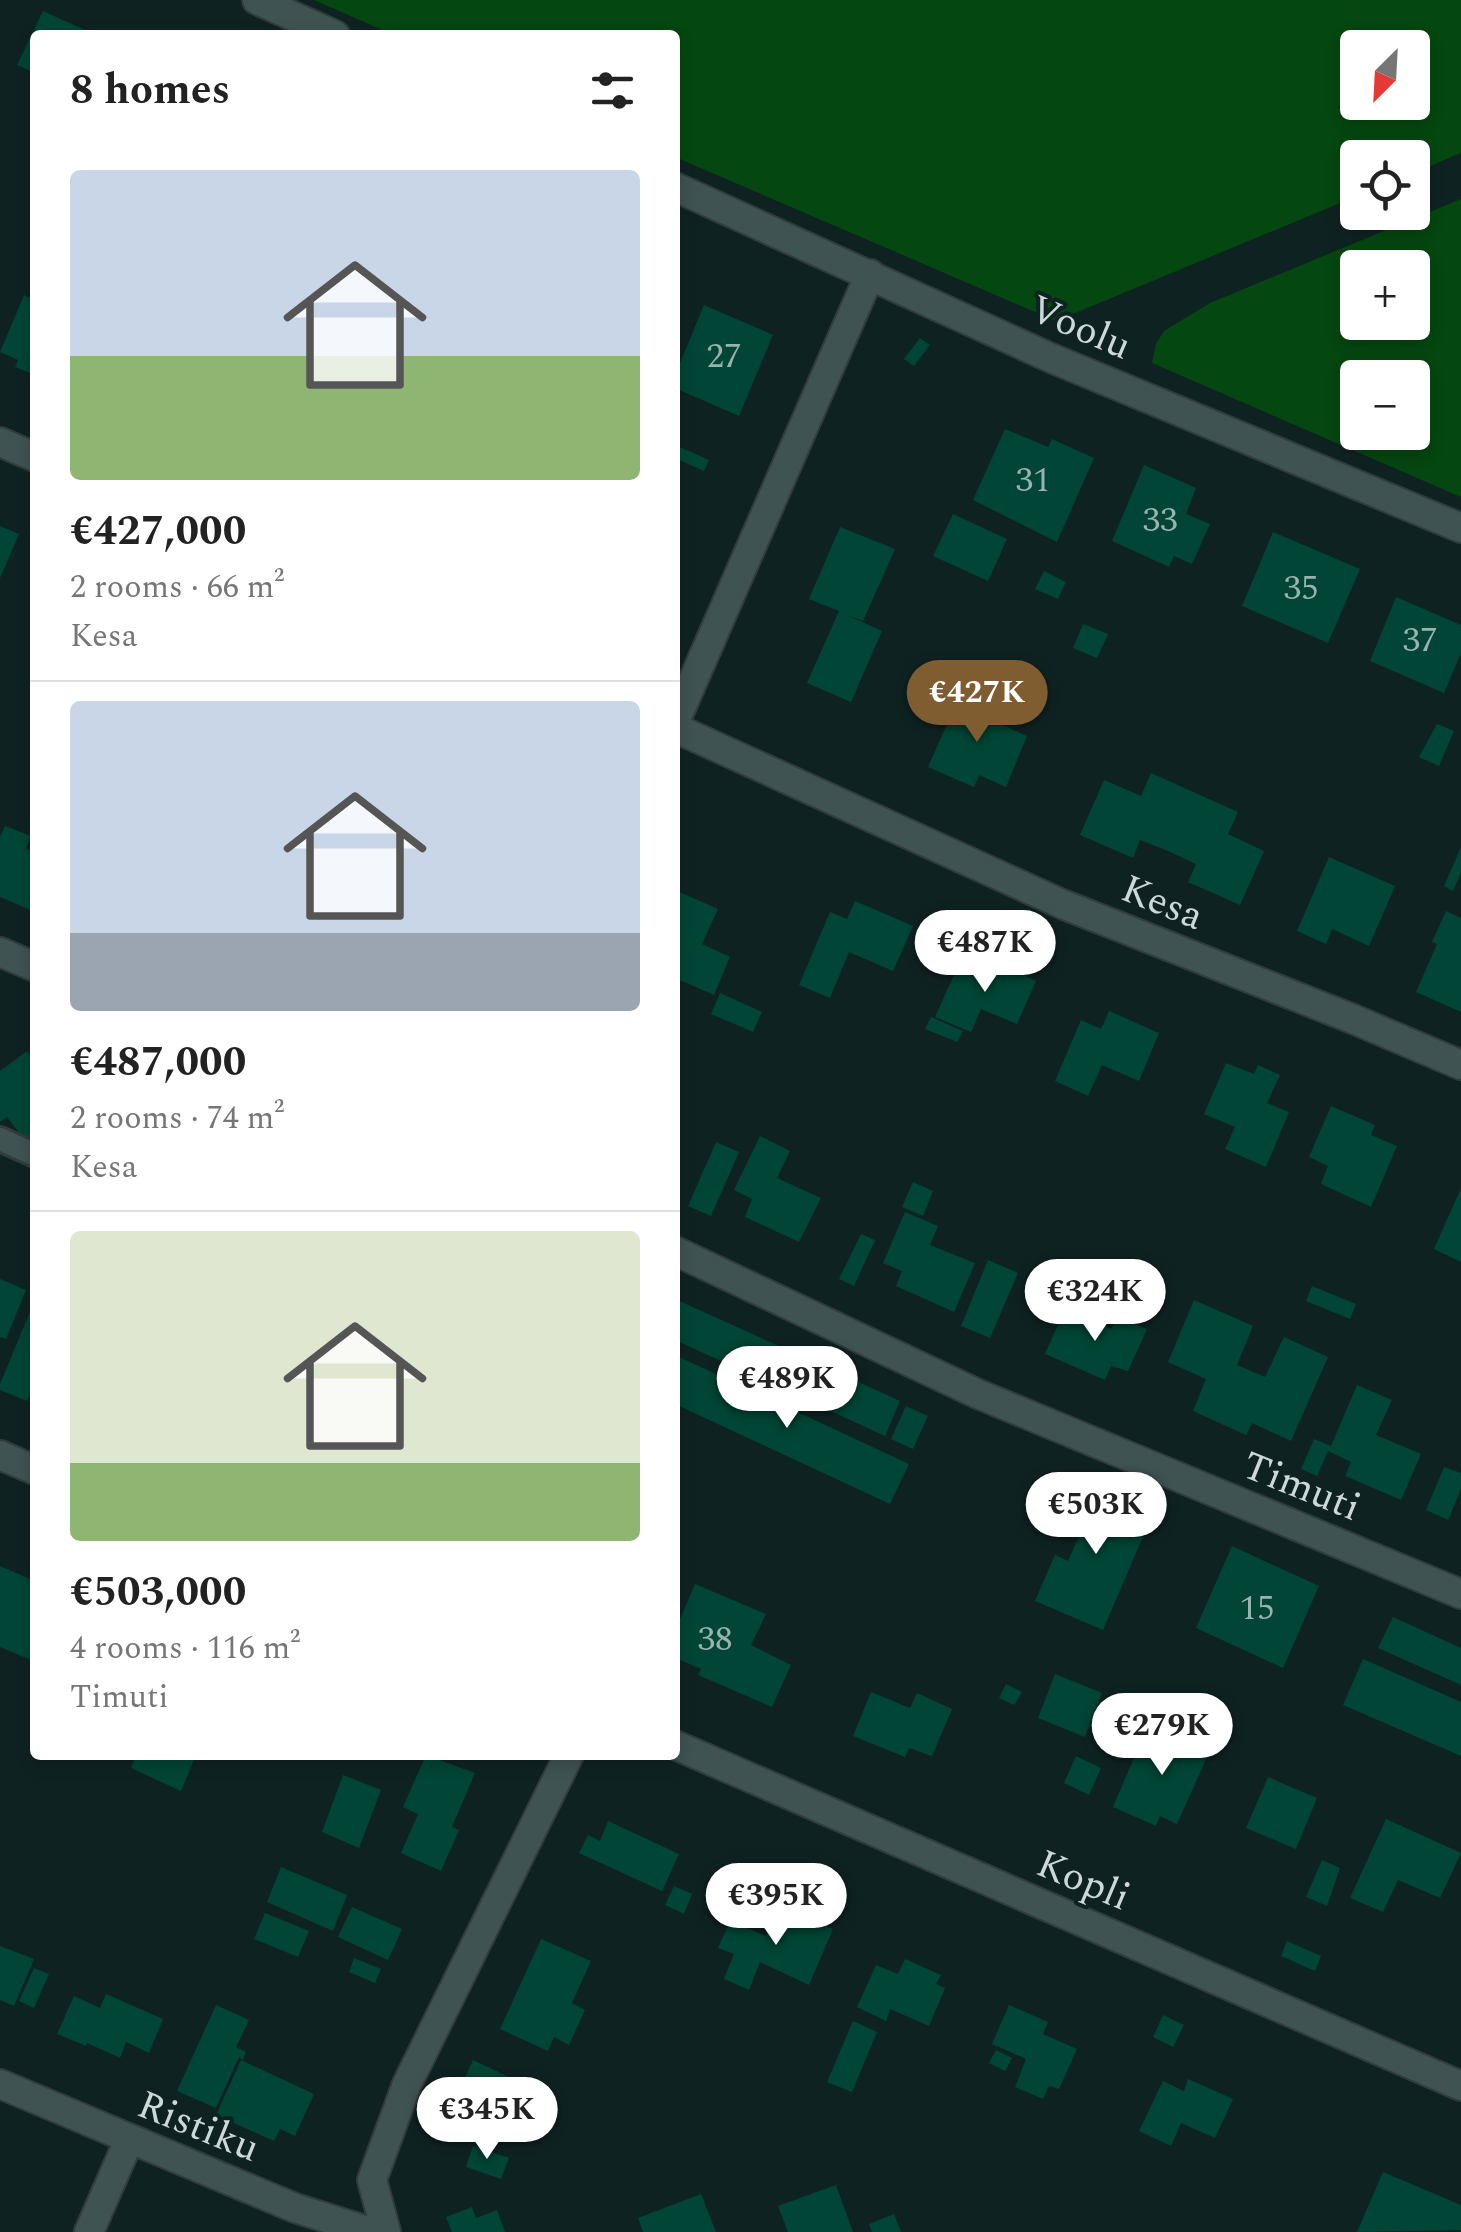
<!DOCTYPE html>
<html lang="en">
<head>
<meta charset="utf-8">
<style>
  body { margin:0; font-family:Spectral,serif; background:#f2f2f2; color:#222; height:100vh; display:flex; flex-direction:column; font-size:38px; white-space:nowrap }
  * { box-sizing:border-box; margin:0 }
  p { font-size:32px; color:#767676 }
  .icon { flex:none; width:55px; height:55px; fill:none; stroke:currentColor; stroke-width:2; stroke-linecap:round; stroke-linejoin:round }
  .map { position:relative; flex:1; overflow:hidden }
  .panel { position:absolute; left:30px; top:30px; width:650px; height:1730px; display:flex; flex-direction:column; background:#fff; border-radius:10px; box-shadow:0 5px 15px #0003 }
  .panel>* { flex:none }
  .needle { width:65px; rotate:204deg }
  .fabs { position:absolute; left:1340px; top:30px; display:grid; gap:20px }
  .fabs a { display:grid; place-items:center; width:90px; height:90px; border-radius:10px; background:#fff; box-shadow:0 5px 15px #0003; font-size:50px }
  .price { position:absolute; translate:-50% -85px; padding:0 22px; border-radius:35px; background:#fff; color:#222; font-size:32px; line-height:65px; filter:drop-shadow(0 2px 5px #0008) }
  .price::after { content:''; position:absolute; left:50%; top:60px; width:30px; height:22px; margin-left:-15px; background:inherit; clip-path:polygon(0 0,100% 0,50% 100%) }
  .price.active { background:#805c31; color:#fff }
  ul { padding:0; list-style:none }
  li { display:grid; align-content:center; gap:20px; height:530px; padding:0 40px }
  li+li { border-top:2px solid #e0e0e0 }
  li span { display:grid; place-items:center; height:310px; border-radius:10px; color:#555 }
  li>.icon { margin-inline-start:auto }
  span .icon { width:180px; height:180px; fill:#fffc; stroke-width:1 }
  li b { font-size:42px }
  h2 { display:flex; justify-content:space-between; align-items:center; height:120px; padding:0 40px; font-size:42px }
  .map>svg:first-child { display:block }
  .green { fill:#054710; fill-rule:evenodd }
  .building { fill:#004535 }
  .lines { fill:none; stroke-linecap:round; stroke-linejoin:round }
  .service-casing { stroke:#313c3d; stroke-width:28 }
  .minor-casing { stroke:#313c3d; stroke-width:32 }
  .service { stroke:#3f5353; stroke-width:22 }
  .minor { stroke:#3f5353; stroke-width:28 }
  .labels { text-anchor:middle; stroke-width:8; stroke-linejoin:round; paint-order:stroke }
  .number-label { font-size:35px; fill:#9ab3af }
  .street-label { font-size:40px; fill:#cdd8d8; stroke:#0f2222 }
</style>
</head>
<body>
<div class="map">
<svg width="1461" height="2232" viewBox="0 0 1461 2232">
  <rect width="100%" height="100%" fill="#0f2222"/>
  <g class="green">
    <path d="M 314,0 L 1461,0 L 1461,153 L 1413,173 L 1412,158 L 1358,158 L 1357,196 L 1056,321 L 675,157 L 675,35 L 394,35 ZM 1358,48 L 1412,48 L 1412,102 L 1358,102 Z"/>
    <path d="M 1461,199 L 1461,497 L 1152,363 L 1156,344 L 1164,331 L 1210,303 ZM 1358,268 L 1412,268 L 1412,322 L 1358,322 ZM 1358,378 L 1412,378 L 1412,432 L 1358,432 Z"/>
  </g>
  <g class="building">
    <path d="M 43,11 L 96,35 L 35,35 L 35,73 L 17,65 Z"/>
    <path d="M 24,295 L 35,300 L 35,375 L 15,367 L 18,360 L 0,352 Z"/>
    <path d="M 704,305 L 773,335 L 739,416 L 675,388 L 675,375 Z"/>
    <path d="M 920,338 L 930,345 L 914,366 L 904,359 Z"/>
    <path d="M 1005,429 L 1048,447 L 1052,439 L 1094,458 L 1057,542 L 973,500 Z"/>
    <path d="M 675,445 L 709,460 L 704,471 L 675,458 Z"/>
    <path d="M 1144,465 L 1196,488 L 1186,514 L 1210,524 L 1192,564 L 1174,556 L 1169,567 L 1112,541 Z"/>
    <path d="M 953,514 L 1007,539 L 988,581 L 933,556 Z"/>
    <path d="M 0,526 L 19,534 L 0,578 Z"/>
    <path d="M 840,527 L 895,549 L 863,621 L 847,615 L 882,631 L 851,702 L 807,683 L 839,611 L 809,599 Z"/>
    <path d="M 1273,532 L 1360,569 L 1328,643 L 1242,606 Z"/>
    <path d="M 1044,571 L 1066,582 L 1058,599 L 1035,589 Z"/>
    <path d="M 1396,597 L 1461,625 L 1461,653 L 1444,693 L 1370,661 Z"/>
    <path d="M 1083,624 L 1108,634 L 1097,658 L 1073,648 Z"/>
    <path d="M 960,695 L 1006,714 L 1000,724 L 1027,736 L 1006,787 L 979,775 L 974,787 L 928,767 Z"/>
    <path d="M 1437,724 L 1454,731 L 1439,766 L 1419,757 Z"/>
    <path d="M 1151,773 L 1238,812 L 1228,834 L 1264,851 L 1240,905 L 1188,882 L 1196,864 L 1168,851 L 1140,840 L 1133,858 L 1080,835 L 1104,780 L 1141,796 Z"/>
    <path d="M 5,826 L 31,836 L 26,849 L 35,853 L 35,912 L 0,897 L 0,837 Z"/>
    <path d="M 1461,847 L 1461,872 L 1453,891 L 1444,886 Z"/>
    <path d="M 1329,857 L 1395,886 L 1369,946 L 1332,929 L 1326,944 L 1297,931 Z"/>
    <path d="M 675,890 L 718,909 L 702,944 L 730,957 L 714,995 L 675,978 Z"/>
    <path d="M 855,901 L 913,926 L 893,971 L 849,952 L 830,998 L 799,985 L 830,912 L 847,919 Z"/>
    <path d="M 1446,911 L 1461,918 L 1461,1012 L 1416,992 L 1437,944 L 1432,942 Z"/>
    <path d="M 986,957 L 1036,981 L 1017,1024 L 981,1009 L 971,1032 L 935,1017 L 958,966 L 978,974 Z"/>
    <path d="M 720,993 L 762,1012 L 753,1032 L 711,1014 Z"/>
    <path d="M 1109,1011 L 1159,1033 L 1139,1081 L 1102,1065 L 1088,1096 L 1055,1081 L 1081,1020 L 1101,1029 Z"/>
    <path d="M 931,1017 L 963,1031 L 957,1042 L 925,1029 Z"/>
    <path d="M 27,1051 L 35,1062 L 35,1144 L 30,1147 L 7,1117 L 0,1122 L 0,1071 Z"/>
    <path d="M 1226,1063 L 1254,1074 L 1258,1065 L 1280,1075 L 1267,1103 L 1289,1112 L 1266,1167 L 1225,1149 L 1235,1127 L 1204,1114 Z"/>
    <path d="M 1331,1106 L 1375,1125 L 1371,1135 L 1397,1146 L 1371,1207 L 1321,1184 L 1328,1166 L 1309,1157 Z"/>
    <path d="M 760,1136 L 790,1151 L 777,1178 L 821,1198 L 799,1242 L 745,1217 L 752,1199 L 734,1190 Z"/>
    <path d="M 716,1142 L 739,1152 L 711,1216 L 688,1206 Z"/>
    <path d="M 913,1182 L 933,1191 L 923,1216 L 902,1207 Z"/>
    <path d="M 1461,1188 L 1461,1262 L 1434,1249 Z"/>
    <path d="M 905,1212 L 938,1226 L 930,1245 L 975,1263 L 954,1312 L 896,1286 L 902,1271 L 883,1263 Z"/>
    <path d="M 861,1234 L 875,1240 L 854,1286 L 839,1279 Z"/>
    <path d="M 988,1260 L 1018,1273 L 990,1338 L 961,1326 Z"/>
    <path d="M 0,1279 L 26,1290 L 6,1339 L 0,1337 Z"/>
    <path d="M 1312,1286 L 1356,1304 L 1350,1319 L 1306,1301 Z"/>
    <path d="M 675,1299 L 900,1401 L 885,1436 L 675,1340 Z"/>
    <path d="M 1194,1300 L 1253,1326 L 1237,1365 L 1265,1377 L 1284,1337 L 1328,1357 L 1291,1441 L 1252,1423 L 1246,1435 L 1193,1411 L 1206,1379 L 1168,1362 Z"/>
    <path d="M 32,1307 L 35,1308 L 35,1393 L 31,1392 L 27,1401 L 0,1390 L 0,1384 Z"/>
    <path d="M 1065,1309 L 1111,1329 L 1117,1317 L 1147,1329 L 1128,1371 L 1111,1366 L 1105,1380 L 1045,1354 Z"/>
    <path d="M 675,1355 L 909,1464 L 890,1504 L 675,1404 Z"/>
    <path d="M 1357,1385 L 1392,1400 L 1376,1435 L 1421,1454 L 1401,1500 L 1345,1476 L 1351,1462 L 1328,1451 L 1317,1476 L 1301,1469 L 1314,1439 L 1331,1446 Z"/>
    <path d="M 906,1406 L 928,1416 L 913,1449 L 891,1439 Z"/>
    <path d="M 1444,1467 L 1461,1473 L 1461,1489 L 1448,1520 L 1426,1510 Z"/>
    <path d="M 1087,1482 L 1154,1511 L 1103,1630 L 1035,1601 L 1055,1555 L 1068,1561 L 1080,1534 L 1067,1528 Z"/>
    <path d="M 1232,1546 L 1319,1586 L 1283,1668 L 1196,1628 Z"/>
    <path d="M 0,1566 L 35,1581 L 35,1649 L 31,1660 L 0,1647 Z"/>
    <path d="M 695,1584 L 766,1614 L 751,1645 L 791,1665 L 772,1707 L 698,1675 L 701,1669 L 675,1658 L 675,1631 Z"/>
    <path d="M 1393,1617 L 1461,1648 L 1461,1685 L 1378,1648 Z"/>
    <path d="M 1363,1659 L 1461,1702 L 1461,1756 L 1343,1705 Z"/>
    <path d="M 1055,1674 L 1102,1693 L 1085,1737 L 1038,1718 Z"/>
    <path d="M 1006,1684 L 1022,1692 L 1014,1705 L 999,1698 Z"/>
    <path d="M 871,1692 L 910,1708 L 917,1693 L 952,1709 L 932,1756 L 909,1748 L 905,1757 L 853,1736 Z"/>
    <path d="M 1162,1726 L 1211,1748 L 1177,1824 L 1160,1816 L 1156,1826 L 1113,1807 L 1139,1746 L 1151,1752 Z"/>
    <path d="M 136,1755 L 196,1755 L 181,1791 L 131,1768 Z"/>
    <path d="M 426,1755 L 475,1773 L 452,1827 L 459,1830 L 441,1871 L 401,1853 L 418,1814 L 403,1807 Z"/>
    <path d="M 1076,1756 L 1101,1768 L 1089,1795 L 1064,1783 Z"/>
    <path d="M 343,1775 L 381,1790 L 359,1848 L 322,1832 Z"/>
    <path d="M 1268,1777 L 1317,1798 L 1296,1849 L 1246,1828 Z"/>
    <path d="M 1386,1819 L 1461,1853 L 1440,1898 L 1398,1880 L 1383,1912 L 1350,1898 Z"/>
    <path d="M 608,1821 L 679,1854 L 662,1891 L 579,1853 L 588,1835 L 600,1841 Z"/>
    <path d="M 1322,1860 L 1340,1868 L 1327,1906 L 1306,1897 Z"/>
    <path d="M 281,1867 L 347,1895 L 333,1931 L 267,1902 Z"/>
    <path d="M 674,1886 L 692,1894 L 684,1914 L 665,1905 Z"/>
    <path d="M 778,1905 L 833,1929 L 809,1985 L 760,1962 L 749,1990 L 724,1979 L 734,1954 L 718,1948 L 730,1921 L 766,1936 Z"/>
    <path d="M 352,1907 L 402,1929 L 388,1960 L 338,1937 Z"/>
    <path d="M 265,1913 L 309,1931 L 298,1957 L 254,1939 Z"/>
    <path d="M 541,1939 L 591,1961 L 572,2003 L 585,2010 L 569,2045 L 554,2037 L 548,2051 L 500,2029 Z"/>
    <path d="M 1287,1941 L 1321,1956 L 1315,1971 L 1281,1956 Z"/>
    <path d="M 0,1946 L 34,1959 L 14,2006 L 0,2000 Z"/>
    <path d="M 354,1958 L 381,1969 L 375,1983 L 349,1972 Z"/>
    <path d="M 905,1959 L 941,1975 L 936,1984 L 945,1988 L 929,2026 L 890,2009 L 886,2021 L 857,2007 L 876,1965 L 898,1974 Z"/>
    <path d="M 34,1968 L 49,1974 L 34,2008 L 19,2001 Z"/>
    <path d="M 106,1994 L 163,2019 L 149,2053 L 126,2042 L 120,2058 L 87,2043 L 86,2046 L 57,2034 L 74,1996 L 100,2008 Z"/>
    <path d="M 216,2005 L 249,2020 L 236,2047 L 246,2052 L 243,2060 L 239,2057 L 216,2108 L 177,2091 Z"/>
    <path d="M 1009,2005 L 1048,2022 L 1043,2034 L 1077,2049 L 1059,2089 L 1049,2086 L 1043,2099 L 1015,2087 L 1026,2059 L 992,2044 Z"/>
    <path d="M 1163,2015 L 1184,2025 L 1173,2047 L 1153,2037 Z"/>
    <path d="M 853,2021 L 877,2032 L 852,2092 L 827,2082 Z"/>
    <path d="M 996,2050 L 1012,2058 L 1005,2071 L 989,2063 Z"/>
    <path d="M 241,2060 L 314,2094 L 295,2136 L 280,2129 L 274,2141 L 216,2115 Z"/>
    <path d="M 473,2060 L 530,2087 L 505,2141 L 448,2114 Z"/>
    <path d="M 1188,2079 L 1233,2099 L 1215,2138 L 1181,2123 L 1171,2146 L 1139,2131 L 1163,2081 L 1184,2091 Z"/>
    <path d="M 473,2146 L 509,2158 L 501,2179 L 466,2167 Z"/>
    <path d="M 1383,2172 L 1461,2205 L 1461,2230 L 1357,2232 Z"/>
    <path d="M 836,2185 L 853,2232 L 788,2232 L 778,2206 Z"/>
    <path d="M 701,2194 L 716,2232 L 643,2232 L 638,2218 Z"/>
    <path d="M 472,2207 L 476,2218 L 497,2210 L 505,2232 L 452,2232 L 446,2217 Z"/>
    <path d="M 894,2214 L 901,2232 L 872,2232 L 869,2224 Z"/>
  </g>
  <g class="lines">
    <g class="service-casing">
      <path id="service" d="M 0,1139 L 35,1155"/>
    </g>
    <g class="minor-casing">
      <g id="minor">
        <path d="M 257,0 L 335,35"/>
        <path d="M 675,187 L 1051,358 L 1461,528"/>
        <path d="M 0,442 L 35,457"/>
        <path d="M 675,722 L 870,274"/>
        <path d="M 675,728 L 1062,904 L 1353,1019 L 1461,1065"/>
        <path d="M 0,952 L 35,967"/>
        <path d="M 675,1251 L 978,1394 L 1461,1594"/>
        <path d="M 0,1455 L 35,1470"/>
        <path d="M 675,1745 L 1461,2086"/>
        <path d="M 0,2084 L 295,2208 L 371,2232"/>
        <path d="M 89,2232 L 129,2140"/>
        <path d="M 386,2232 L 372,2180 L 407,2084 L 569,1755"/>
      </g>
    </g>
    <use href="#service" class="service"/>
    <use href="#minor" class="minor"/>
  </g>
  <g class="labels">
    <g class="number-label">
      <text x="724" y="367">27</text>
      <text x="1033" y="491">31</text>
      <text x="1160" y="531">33</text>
      <text x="1301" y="599">35</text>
      <text x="1420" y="651">37</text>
      <text x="1257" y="1619">15</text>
      <text x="715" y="1650">38</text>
    </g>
    <g class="street-label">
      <text transform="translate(1081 326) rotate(23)" y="14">Voolu</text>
      <text transform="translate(1163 901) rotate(22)" y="14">Kesa</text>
      <text transform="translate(1302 1485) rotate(22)" y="14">Timuti</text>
      <text transform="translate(1084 1879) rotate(23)" y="14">Kopli</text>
      <text transform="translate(199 2125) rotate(22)" y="14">Ristiku</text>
    </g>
  </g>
</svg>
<div class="fabs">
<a><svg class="needle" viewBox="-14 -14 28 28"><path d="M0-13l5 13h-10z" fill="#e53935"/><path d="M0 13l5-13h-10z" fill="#767676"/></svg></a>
<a><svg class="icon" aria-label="locate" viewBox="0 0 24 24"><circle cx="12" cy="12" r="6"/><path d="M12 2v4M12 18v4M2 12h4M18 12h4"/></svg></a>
<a>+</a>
<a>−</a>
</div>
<b class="price active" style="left:977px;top:745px">€427K</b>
<b class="price" style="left:985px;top:995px">€487K</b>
<b class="price" style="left:1095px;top:1344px">€324K</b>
<b class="price" style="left:787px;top:1431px">€489K</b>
<b class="price" style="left:1096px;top:1557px">€503K</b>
<b class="price" style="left:1162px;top:1778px">€279K</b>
<b class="price" style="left:776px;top:1948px">€395K</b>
<b class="price" style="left:487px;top:2162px">€345K</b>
<section class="panel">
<h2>8 homes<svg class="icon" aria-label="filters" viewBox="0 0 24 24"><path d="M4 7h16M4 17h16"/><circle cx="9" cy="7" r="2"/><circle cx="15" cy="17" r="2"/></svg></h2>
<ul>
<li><span style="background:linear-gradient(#c9d6e8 60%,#8fb573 0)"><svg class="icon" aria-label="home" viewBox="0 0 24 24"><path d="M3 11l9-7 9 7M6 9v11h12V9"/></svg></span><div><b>€427,000</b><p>2 rooms · 66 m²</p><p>Kesa</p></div></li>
<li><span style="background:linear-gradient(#c9d6e8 75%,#9aa5b1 0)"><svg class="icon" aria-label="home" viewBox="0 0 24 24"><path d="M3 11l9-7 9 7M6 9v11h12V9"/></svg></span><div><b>€487,000</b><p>2 rooms · 74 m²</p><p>Kesa</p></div></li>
<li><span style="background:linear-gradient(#dfe7d0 75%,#8fb573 0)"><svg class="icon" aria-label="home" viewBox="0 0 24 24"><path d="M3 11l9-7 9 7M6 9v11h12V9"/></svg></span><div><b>€503,000</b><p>4 rooms · 116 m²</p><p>Timuti</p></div></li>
</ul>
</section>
</div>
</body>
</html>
